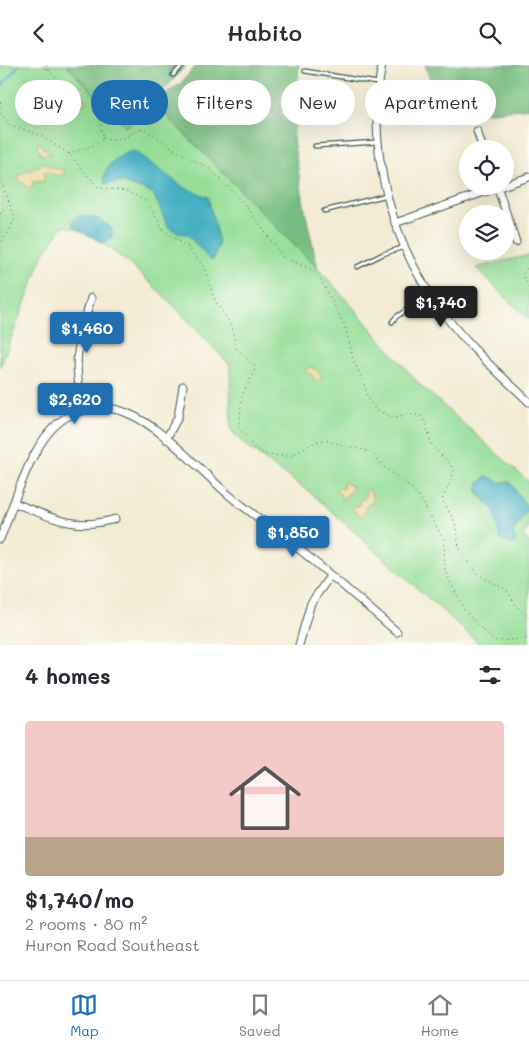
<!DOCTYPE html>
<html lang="en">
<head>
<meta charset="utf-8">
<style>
  body { margin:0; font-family:Mali,sans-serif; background:#f7f7f7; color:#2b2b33; height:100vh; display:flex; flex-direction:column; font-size:19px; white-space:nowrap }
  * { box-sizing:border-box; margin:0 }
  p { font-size:16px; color:#7c7c81 }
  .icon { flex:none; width:28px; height:28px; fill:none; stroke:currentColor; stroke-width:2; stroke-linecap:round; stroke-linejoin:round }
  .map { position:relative; height:580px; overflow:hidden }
  .drawer { display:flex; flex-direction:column; background:#fff; flex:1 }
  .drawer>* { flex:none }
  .top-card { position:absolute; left:15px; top:15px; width:500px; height:45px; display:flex; gap:10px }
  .fabs { position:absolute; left:459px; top:75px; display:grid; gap:10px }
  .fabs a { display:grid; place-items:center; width:55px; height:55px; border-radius:50%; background:#fff; box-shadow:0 5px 20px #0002; font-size:25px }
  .price { position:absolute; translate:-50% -42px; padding:0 11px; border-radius:5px; background:#1f6fb2; color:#fff; font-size:16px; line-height:32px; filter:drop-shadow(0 1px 2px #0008) }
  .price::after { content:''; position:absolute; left:50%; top:30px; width:15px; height:11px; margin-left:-8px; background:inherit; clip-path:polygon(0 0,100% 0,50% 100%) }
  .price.selected { background:#222; color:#fff }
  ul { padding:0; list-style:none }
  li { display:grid; align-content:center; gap:10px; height:265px; padding:0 25px }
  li+li { border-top:1px solid #e1e1e2 }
  li span { display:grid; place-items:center; height:155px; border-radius:5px; color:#555 }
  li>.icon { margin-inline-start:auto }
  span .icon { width:90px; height:90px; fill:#fffc; stroke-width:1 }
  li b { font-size:21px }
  h2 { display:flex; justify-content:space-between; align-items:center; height:60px; padding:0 25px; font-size:21px }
  .pill { padding:0 18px; border-radius:22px; background:#fff; box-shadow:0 5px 20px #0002; font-size:18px; line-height:45px }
  .pill.selected { background:#1f6fb2; color:#fff }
  header { display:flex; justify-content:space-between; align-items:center; height:65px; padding:0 25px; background:#fff; font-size:22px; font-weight:600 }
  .menu { display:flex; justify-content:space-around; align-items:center; height:70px; border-top:1px solid #e1e1e2; background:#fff; font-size:14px; color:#7c7c81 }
  .menu a { display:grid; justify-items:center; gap:2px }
  .menu .selected { color:#1f6fb2 }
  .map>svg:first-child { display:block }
  .green { fill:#96de98; stroke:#5a8e66 }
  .forest { fill:#78bd80; stroke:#4c7d5a }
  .sand { fill:#eeda9e; stroke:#868c69 }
  .water { fill:#44afc3; stroke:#32767c }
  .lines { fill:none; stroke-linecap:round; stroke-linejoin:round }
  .stream { stroke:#44afc3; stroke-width:2 }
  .service-casing { stroke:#3f574c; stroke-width:5.5 }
  .minor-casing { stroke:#3f574c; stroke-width:9 }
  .path { stroke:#3f574c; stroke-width:1; stroke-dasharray:1 4; stroke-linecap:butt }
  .service { stroke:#fff; stroke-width:3 }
  .minor { stroke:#fff; stroke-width:7 }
</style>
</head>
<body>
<header><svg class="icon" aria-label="back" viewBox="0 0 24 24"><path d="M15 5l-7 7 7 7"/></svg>Habito<svg class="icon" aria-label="search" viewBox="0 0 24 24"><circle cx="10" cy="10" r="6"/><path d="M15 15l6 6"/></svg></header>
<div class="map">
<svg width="529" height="580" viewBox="0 0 529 580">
  <rect width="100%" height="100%" fill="#fdfcf7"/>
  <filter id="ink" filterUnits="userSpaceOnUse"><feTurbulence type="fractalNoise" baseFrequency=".02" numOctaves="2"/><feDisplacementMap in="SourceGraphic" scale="10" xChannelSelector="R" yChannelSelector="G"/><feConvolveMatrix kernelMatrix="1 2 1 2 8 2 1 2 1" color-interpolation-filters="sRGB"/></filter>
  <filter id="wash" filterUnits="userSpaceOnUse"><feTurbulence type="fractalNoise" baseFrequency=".0096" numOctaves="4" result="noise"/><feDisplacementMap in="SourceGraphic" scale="20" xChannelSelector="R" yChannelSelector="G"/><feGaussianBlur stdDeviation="1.12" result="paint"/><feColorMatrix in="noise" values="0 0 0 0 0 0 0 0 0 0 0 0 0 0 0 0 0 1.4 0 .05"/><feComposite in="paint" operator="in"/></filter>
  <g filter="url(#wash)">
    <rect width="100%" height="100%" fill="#f3ebd4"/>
    <g class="green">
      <path d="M 0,0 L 66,0 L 126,62 L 153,37 L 328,214 L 419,319 L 529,417 L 529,463 L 523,470 L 529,477 L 529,580 L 481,580 L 313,430 L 245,380 L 231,365 L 230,300 C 195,264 111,166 63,161 L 44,188 L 0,302 Z"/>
      <path d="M 529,190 L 529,255 L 476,203 Z"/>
    </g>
    <g class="forest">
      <path d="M 66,0 L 186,0 L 155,35 L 180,19 L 197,0 L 299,0 L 293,75 L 306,151 L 318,204 L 153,37 L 126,62 Z"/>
      <path d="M 425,0 L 529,0 L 529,43 L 443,52 Z"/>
    </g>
    <g class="sand">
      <path d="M 70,31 L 76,34 L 84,33 L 86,38 L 76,43 L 69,34 Z"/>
      <path d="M 46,33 L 57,39 L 56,42 L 48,47 L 42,36 Z"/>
      <path d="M 38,78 L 41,78 L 44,84 L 50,86 L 51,89 L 41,90 L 37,81 Z"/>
      <path d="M 43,97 L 52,103 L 64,105 L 65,109 L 58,111 L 45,106 L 43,117 L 34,116 L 31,123 L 29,123 L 19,115 L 19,110 L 38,102 Z"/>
      <path d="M 308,302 L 314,303 L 321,310 L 322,315 L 316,316 L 311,309 L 305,307 Z"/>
      <path d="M 344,417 L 353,422 L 343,435 L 341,430 L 335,425 L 338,423 L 343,424 Z"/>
      <path d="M 366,425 L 370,425 L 373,437 L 366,441 L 364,450 L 360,452 L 352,443 L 360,440 L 359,435 L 365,433 Z"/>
    </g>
    <g class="water">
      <path d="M 134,86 L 183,122 L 208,132 L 219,178 L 214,194 L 209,194 L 187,169 L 178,168 L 168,162 L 153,128 L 120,117 L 105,119 C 100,102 119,89 134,86 Z"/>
      <path d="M 78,150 L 99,154 L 112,164 L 112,174 L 104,179 L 73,161 L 73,156 Z"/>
      <path d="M 487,411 L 500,417 L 510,417 L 528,443 L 513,467 L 516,477 L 511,479 L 500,475 L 498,462 L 493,444 L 477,427 L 479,417 Z"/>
    </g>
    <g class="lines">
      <path class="stream" d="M 0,23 L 19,0"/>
    </g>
  </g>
  <g filter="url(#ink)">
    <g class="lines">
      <g class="service-casing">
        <g id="service">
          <path d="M 305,6 L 378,18"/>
          <path d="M 173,10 L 183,0"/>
          <path d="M 315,81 L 378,77"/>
          <path d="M 324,146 L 387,130"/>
          <path d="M 357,202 L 383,189 L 404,182"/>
          <path d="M 392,257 L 396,252 L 430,229"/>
        </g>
      </g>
      <g class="minor-casing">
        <g id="minor">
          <path d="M 382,0 C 365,87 393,185 447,253 C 471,284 501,310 529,337"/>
          <path d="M 477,66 L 483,84"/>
          <path d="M 505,120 L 529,112"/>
          <path d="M 497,121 L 516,177"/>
          <path d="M 395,158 L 502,121"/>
          <path d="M 84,345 C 71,295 78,281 91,233"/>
          <path d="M 166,374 L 178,352 L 183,321"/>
          <path d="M 15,438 C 52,453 75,466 115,454"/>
          <path d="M 0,474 C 15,438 31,374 65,353 C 83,342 108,340 127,348 C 164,363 199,405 230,431 C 247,445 266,458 284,472 C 323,503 360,535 397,567"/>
          <path d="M 299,580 L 311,538 L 330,511"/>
        </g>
      </g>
      <g class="path">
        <path d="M 46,0 C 58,24 80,18 92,35 C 98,44 101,62 103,72"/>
        <path d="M 0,37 L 0,45"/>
        <path d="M 0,48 L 10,60 L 40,70 L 69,89 L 99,123 L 126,126 L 147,136 L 163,165 L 188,182 L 204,202 L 215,236 L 232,261 L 236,283 L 255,301 L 254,308 L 242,330 L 239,362 L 255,384 L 267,390 L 290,391 L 315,377 L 324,375 L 371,387 L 383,401 L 410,422 L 420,433 L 444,475 L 445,506 L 465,546 L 493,575 L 501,576 L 529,573"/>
        <path d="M 103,73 C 126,81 128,64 145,64 L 177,86 L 210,104 L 247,142 L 283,192 L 311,204 L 319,211 L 345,261 L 354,297 L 363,315 L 367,331 L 372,340 L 381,347 L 393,352 L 413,349 L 421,351 L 426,359 L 432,381 L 450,399 L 454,407 L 442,435 L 455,457 L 459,482 L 469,499 L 481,511 L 507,525 L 517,542 L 529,553"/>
        <path d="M 69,89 L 94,80 L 103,74"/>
        <path d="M 0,112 L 15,154 L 8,169 L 0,178"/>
        <path d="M 0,149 L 7,142 L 9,135"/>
        <path d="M 529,199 L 523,210 L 529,225"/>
      </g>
      <use href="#service" class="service"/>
      <use href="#minor" class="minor"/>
    </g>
  </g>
</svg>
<div class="fabs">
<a><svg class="icon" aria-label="locate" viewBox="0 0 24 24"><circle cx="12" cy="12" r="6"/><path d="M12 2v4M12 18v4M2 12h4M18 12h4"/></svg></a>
<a><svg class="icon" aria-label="layers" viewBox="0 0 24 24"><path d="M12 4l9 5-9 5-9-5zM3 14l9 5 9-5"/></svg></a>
</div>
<b class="price selected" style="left:441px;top:263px">$1,740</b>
<b class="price" style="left:87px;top:289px">$1,460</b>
<b class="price" style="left:75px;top:360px">$2,620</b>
<b class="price" style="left:293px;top:493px">$1,850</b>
<div class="top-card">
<a class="pill">Buy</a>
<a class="pill selected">Rent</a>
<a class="pill">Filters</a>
<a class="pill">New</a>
<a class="pill">Apartment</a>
</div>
</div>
<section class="drawer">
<h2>4 homes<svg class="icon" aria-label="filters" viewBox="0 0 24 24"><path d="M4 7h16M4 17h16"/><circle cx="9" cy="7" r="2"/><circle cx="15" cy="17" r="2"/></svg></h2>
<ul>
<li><span style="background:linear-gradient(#f6c9c9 75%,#b9a48a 0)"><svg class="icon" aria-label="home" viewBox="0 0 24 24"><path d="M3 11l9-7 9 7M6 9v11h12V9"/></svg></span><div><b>$1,740/mo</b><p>2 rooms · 80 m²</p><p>Huron Road Southeast</p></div></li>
</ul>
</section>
<nav class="menu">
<a class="selected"><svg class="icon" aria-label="map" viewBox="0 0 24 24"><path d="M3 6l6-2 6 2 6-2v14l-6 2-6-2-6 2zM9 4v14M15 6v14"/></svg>Map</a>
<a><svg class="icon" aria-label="saved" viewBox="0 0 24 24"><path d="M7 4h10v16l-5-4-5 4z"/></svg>Saved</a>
<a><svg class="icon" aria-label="home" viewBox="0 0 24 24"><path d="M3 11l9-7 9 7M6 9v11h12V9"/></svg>Home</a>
</nav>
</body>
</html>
